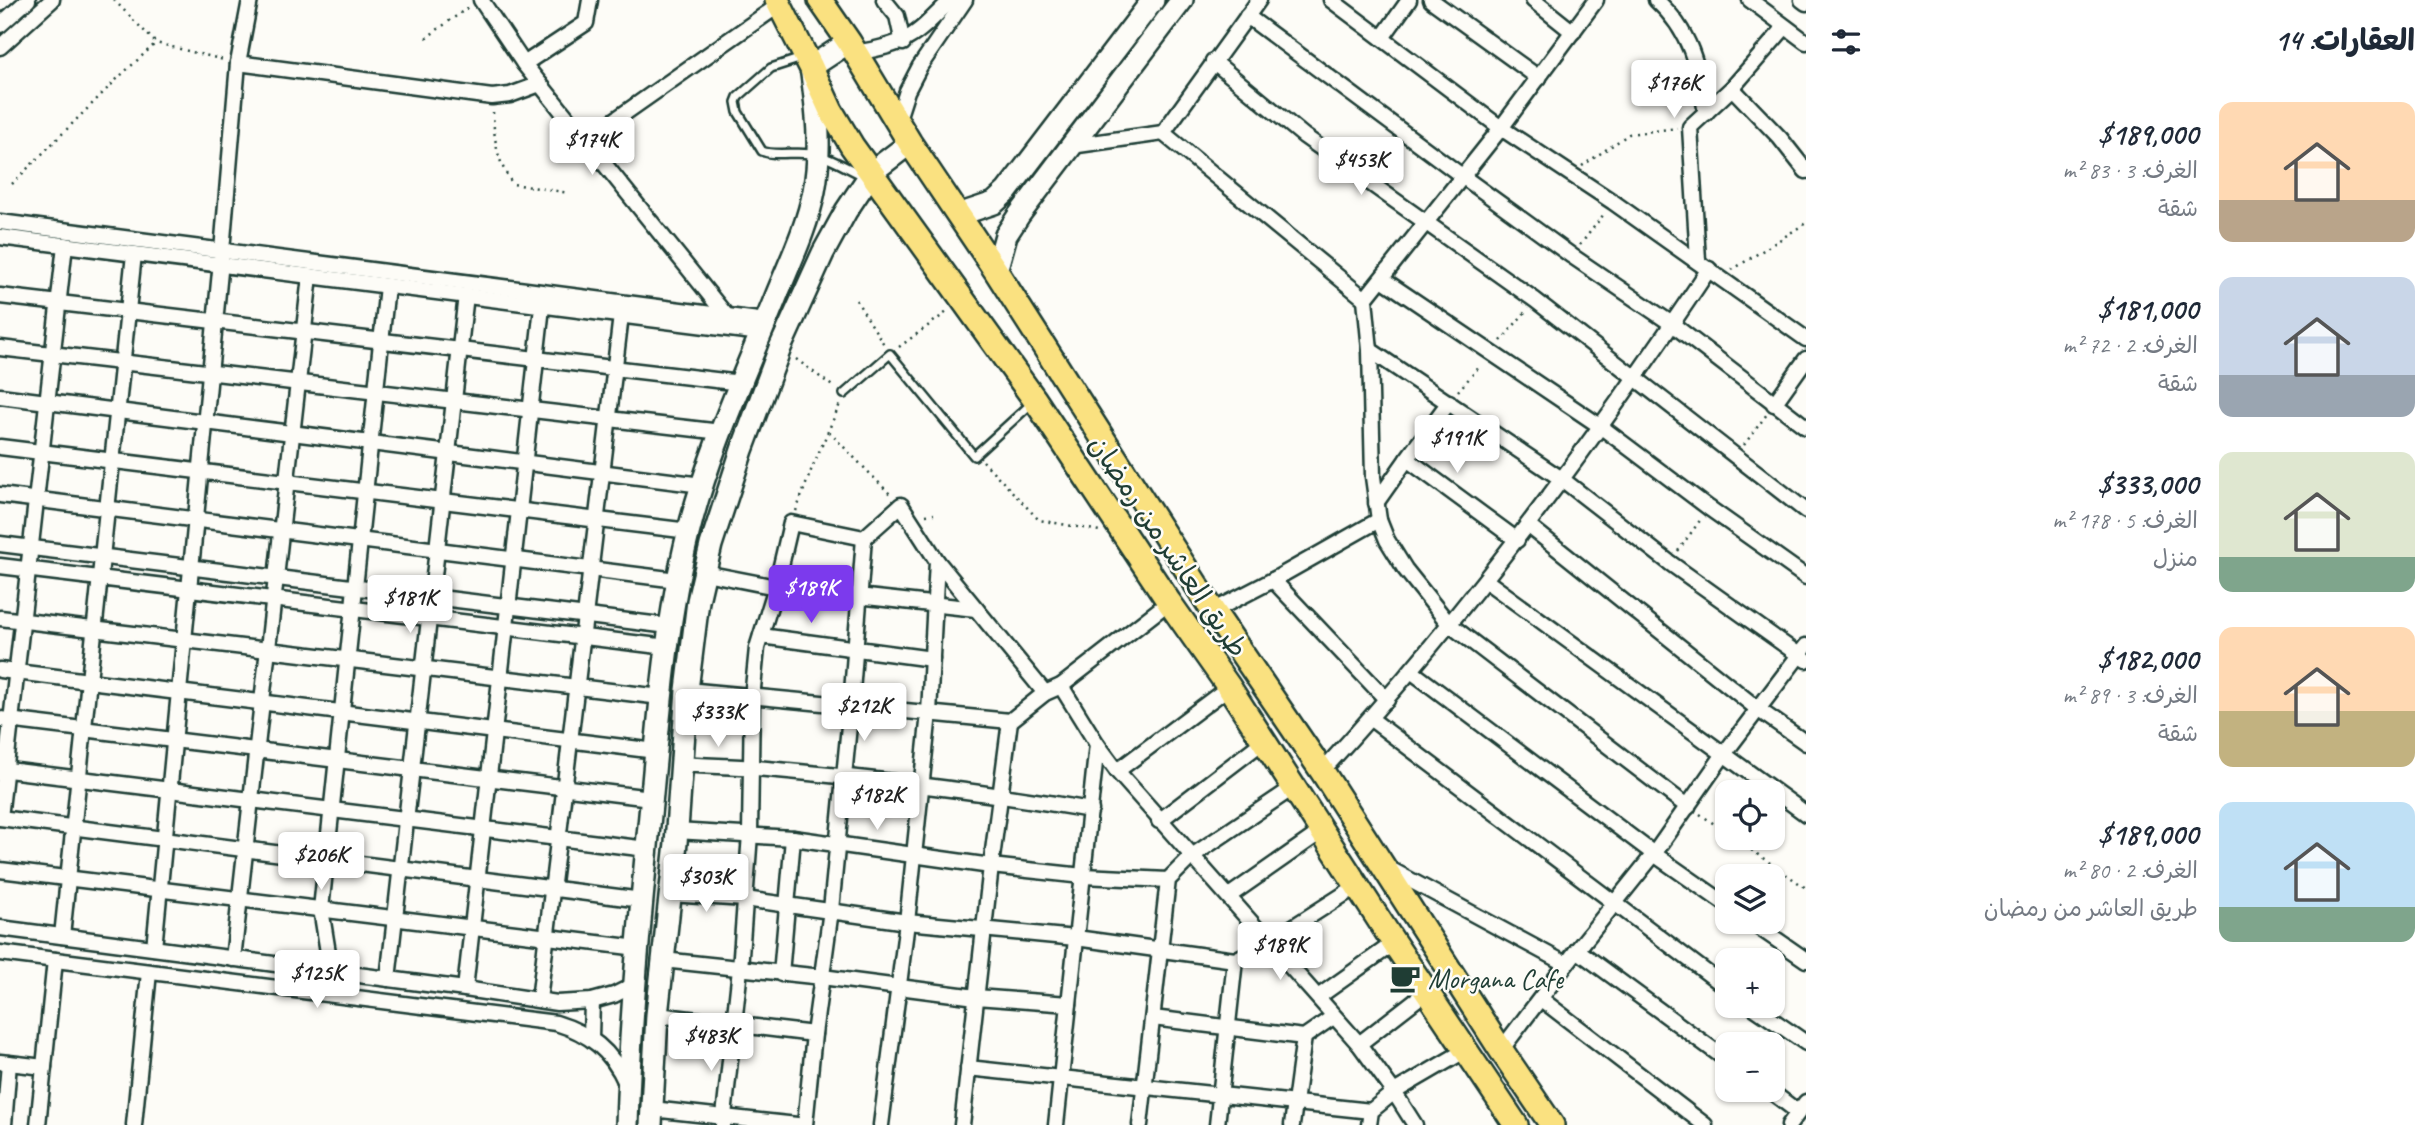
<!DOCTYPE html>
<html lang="ar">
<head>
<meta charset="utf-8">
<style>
  body { margin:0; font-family:Caveat,"Playpen Sans Arabic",sans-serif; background:#f2f2f3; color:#1f2937; direction:rtl; height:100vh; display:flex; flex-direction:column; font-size:26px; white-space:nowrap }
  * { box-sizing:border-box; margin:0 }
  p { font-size:23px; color:#747a83 }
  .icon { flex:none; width:38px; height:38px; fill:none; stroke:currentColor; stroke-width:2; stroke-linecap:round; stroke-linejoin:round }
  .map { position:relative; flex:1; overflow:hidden; direction:ltr }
  .side { display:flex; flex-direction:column; background:#fff; width:630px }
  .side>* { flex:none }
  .tools { position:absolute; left:1715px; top:780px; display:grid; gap:14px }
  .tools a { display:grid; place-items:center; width:70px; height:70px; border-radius:14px; background:#fff; box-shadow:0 2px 5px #0004; font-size:35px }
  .price { position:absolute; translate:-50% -60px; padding:0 16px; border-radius:7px; background:#fff; color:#222; font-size:23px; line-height:46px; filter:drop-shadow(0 2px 4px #0008) }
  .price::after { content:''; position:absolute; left:50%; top:42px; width:21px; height:16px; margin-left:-10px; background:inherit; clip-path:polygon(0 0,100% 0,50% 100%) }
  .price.current { background:#7c3aed; color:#fff }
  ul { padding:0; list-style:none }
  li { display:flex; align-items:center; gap:21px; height:175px; padding:0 21px }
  li span { display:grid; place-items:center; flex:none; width:196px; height:140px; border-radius:14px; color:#555 }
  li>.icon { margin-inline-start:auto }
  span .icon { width:84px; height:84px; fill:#fffc; stroke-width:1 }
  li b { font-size:30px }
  h2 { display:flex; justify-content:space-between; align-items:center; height:84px; padding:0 21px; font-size:30px }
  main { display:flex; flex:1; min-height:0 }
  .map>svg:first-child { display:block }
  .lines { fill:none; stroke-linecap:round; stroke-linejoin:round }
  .lane-casing { stroke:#1f3d34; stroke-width:12 }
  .street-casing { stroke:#1f3d34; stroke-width:19 }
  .secondary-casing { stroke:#1f3d34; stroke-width:26 }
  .primary-casing { stroke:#1f3d34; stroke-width:28 }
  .path { stroke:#1f3d34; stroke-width:2.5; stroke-dasharray:2 5; stroke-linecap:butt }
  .lane { stroke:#fdfcf7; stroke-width:7 }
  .street { stroke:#fdfcf7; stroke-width:14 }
  .secondary { stroke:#fdfcf7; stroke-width:21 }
  .primary { stroke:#fae180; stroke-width:23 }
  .labels { text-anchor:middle; stroke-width:5; stroke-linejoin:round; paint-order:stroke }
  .street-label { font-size:28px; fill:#1f3d34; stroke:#fdfcf7 }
  .poi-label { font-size:28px; fill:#1f3d34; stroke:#fdfcf7; text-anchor:start }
</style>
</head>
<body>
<main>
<section class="side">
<h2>العقارات: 14<svg class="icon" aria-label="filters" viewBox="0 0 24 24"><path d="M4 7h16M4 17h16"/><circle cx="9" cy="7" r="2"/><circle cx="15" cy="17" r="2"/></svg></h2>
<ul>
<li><span style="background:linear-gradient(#ffd9b3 70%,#b9a48a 0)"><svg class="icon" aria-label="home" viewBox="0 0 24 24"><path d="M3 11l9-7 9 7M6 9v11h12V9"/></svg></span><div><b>$189,000</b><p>الغرف: 3 · 83 m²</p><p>شقة</p></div></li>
<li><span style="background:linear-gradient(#c9d6e8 70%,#9aa5b1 0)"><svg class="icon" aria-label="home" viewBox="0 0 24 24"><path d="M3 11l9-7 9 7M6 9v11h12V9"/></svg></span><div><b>$181,000</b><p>الغرف: 2 · 72 m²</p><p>شقة</p></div></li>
<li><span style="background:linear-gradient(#dfe7d0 75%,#7fa58c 0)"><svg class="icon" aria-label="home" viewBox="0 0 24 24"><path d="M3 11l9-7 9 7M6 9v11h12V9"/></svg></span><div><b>$333,000</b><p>الغرف: 5 · 178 m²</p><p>منزل</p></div></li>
<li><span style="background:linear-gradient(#ffd9b3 60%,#c2b280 0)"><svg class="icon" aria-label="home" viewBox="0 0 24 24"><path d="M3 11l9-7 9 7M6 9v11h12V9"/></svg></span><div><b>$182,000</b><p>الغرف: 3 · 89 m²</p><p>شقة</p></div></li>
<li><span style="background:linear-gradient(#bfe0f5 75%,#7fa58c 0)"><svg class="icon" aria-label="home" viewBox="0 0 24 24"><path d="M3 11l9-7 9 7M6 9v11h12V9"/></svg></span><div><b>$189,000</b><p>الغرف: 2 · 80 m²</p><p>طريق العاشر من رمضان</p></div></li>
</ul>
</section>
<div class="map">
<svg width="1806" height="1125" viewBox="0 0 1806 1125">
  <rect width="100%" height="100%" fill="#fdfcf7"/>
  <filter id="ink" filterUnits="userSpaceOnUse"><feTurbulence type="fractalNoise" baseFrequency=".0143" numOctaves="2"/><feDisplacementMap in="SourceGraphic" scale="14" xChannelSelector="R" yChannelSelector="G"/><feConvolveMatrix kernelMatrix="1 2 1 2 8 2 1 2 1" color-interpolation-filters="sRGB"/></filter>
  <g filter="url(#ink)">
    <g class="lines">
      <g class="lane-casing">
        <g id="lane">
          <path d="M 802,58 L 771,68 L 738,97 L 736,102 L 738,112 L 762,151 C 774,157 800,150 818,155 C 833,159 849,169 864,176"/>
          <path d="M 844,394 L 890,354 L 974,456 L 1032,403"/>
        </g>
      </g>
      <g class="street-casing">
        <g id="street">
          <path d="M 481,0 L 524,64 L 729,319"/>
          <path d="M 884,0 L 897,16 L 903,43"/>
          <path d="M 1259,0 L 1163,133 L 1365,299"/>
          <path d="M 1331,0 L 1501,128 L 1613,202 L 1806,339"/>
          <path d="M 1431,0 L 1539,78"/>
          <path d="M 1533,0 L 1573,32"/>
          <path d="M 1596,0 L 1501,128 L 1365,299 L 1370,350 L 1373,477 L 1379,520 L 1387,540 L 1405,569 L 1449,624 L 1688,807"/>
          <path d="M 1656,0 C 1692,32 1698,68 1706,113"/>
          <path d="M 1750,0 L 1806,42"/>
          <path d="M 1802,0 L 1806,3"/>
          <path d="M 1247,16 L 1462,176 L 1572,256 L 1672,324 L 1806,427"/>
          <path d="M 0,25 L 28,0"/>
          <path d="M 1382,38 L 1409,0"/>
          <path d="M 0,47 L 52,0"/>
          <path d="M 856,53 C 910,43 913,38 951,0"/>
          <path d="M 1213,61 L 1304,136 L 1535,300 L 1806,511"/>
          <path d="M 238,63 L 492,97 L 510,95 L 540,84"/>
          <path d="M 524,64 L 586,23 L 590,0"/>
          <path d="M 1732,88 L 1780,138 L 1806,171"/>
          <path d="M 897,122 L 907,91 L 920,66 L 965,0"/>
          <path d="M 585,141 L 779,5"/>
          <path d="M 1071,146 L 1163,133"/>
          <path d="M 0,222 L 766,321"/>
          <path d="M 0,237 L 761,333"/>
          <path d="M 1698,260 L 1690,127 L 1732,88 L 1785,27"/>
          <path d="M 1382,279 L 1600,426 L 1709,508 L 1806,577"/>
          <path d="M 0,296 L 741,383"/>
          <path d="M 0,348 L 721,432"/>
          <path d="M 1370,350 L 1563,480 L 1670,563 L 1806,660"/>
          <path d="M 0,396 L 702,485"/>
          <path d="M 1449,402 L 1407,459 L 1517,540"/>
          <path d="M 1774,404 L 1806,359"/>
          <path d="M 0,447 L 689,531"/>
          <path d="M 0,495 L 677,580"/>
          <path d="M 1376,503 L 1407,459"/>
          <path d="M 1528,525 L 1759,710 L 1806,743"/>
          <path d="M 0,544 L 669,626"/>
          <path d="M 937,561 L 1045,693"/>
          <path d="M 0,566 L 667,647"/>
          <path d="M 705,573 L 776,587 L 976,609"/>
          <path d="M 1273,580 L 1379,520"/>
          <path d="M 1485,580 L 1806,814"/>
          <path d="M 1213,611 L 1273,580 L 1387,700"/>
          <path d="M 0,618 L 661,697"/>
          <path d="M 761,636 L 932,659"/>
          <path d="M 0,670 L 656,751"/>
          <path d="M 1411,671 L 1654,854 L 1727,905"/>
          <path d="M 1061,686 L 1097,744 L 1117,771 L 1359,1044 L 1394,1092 L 1415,1125"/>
          <path d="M 687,690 L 1010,721 L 1045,693 L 1061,686 L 1169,602"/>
          <path d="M 0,719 L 651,798"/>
          <path d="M 1371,719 L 1727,988"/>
          <path d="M 681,764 C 706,766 731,766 756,768 C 868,778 980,791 1091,810"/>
          <path d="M 0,769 L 647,849"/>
          <path d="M 1117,771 L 1229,687"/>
          <path d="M 1322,771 C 1466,615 1592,445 1709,269"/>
          <path d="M 0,818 L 642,900"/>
          <path d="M 0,818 L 65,245"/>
          <path d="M 1159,821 L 1265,740"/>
          <path d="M 676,831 L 793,838 L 991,866 L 1083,876 L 1168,880"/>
          <path d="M 1386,867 L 1566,964"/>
          <path d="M 0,870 L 638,948"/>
          <path d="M 670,894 L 745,899 L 907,922 L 1076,938 L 1235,960 L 1268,943 L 1357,886"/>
          <path d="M 1229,896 L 1322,831"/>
          <path d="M 1751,922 L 1806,960"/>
          <path d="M 0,928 L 465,989 L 557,1003 L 592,1001 L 614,995 L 634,985"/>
          <path d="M 62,936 L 134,254"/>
          <path d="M 154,948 L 222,251 L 238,63 L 250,0"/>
          <path d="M 1577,950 L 1727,1060"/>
          <path d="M 0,953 L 556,1023 C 589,1033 612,1051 626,1083"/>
          <path d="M 233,959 L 310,276"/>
          <path d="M 663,960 L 822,977 L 976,997 L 1069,1004"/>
          <path d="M 331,971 L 321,909 L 387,286"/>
          <path d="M 781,974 L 793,838"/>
          <path d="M 388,979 L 466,295"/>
          <path d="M 465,989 L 543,298"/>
          <path d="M 1318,997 L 1394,943"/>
          <path d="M 1541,999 L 1705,1125"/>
          <path d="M 539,1000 L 622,307"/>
          <path d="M 1752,1006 L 1806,1043"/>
          <path d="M 657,1015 L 814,1034"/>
          <path d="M 1153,1018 L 1304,1037 L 1333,1017"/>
          <path d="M 591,1038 L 592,1001"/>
          <path d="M 1359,1044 L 1426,992"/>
          <path d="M 1501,1050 L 1577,950 L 1654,854 L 1724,754 L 1806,646"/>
          <path d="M 0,1062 L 44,1067"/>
          <path d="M 968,1068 L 1371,1111"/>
          <path d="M 1769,1090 L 1798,1112"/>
          <path d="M 652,1109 L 797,1125"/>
          <path d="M 4,1125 L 9,1063"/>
          <path d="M 38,1125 L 55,960"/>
          <path d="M 134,1125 L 149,972"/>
          <path d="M 723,1125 L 740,969 L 750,834 L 752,698 L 757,648 L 776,587 L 791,523 L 864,538"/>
          <path d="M 805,1125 L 814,1034 L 831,910 L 851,705 L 864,538 L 901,505 L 937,561 L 929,713 L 907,922 L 881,1125"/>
          <path d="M 962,1125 L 991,866 L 1010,721"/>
          <path d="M 1056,1125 L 1097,744"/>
          <path d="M 1140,1125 L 1168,880 L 1192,856 L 1294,787"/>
          <path d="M 1217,1125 L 1235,960"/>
          <path d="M 1292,1125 L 1304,1037"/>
          <path d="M 1369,1125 L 1371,1111 L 1394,1092 L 1466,1050"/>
          <path d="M 1789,1125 L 1806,1102"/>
        </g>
      </g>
      <g class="secondary-casing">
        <g id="secondary">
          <path d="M 958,215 L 994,203 L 1007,191 L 1153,0"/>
          <path d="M 996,271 L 1006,235 L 1019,215 L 1182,0"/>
          <path d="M 627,1125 C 630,1021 640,918 650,815 C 659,721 665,627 688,534 C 708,453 744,376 775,299 C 789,264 807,228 814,191 C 822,150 817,109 811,67 L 849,42"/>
          <path d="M 651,1125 L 657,1015 L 676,843 L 687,690 L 698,601 L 711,545 L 742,450 L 780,348 L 823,253 L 846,211 L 872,172 L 910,143"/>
        </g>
      </g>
      <g class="primary-casing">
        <g id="primary">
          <path d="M 777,0 L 811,67 L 831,111 L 852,146 L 1035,400 L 1169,602 L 1229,687 L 1394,943 L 1516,1125"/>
          <path d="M 820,0 L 849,42 L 910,143 L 996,271 L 1213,611 L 1322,771 L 1501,1050 L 1552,1125"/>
        </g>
      </g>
      <g class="path">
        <path d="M 114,0 L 156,43 L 224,60"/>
        <path d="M 426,38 L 470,6"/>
        <path d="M 493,112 C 494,139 497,163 513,184 L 569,193"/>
        <path d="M 1582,166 L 1629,134 L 1677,128"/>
        <path d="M 12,184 L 119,77 L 156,43"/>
        <path d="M 1580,245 L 1604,214"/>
        <path d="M 1732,270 L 1806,223"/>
        <path d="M 856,300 L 885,346"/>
        <path d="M 1501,341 L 1526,311"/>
        <path d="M 899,347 L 947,312"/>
        <path d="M 796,359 L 835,388"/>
        <path d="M 1458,391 L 1481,365"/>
        <path d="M 829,432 L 891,495"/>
        <path d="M 1744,445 L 1767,414"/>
        <path d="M 983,461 L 1039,520 L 1100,531"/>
        <path d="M 796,511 L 812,468 L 840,404"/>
        <path d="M 926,515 L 934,514"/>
        <path d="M 1678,551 L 1701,519"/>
        <path d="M 1700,814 L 1727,833"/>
        <path d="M 1734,838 L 1806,888"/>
      </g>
      <use href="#lane" class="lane"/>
      <use href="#street" class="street"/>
      <use href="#secondary" class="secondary"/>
      <use href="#primary" class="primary"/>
    </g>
  </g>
  <defs>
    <g id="cafe-bare" transform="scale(2.415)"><path d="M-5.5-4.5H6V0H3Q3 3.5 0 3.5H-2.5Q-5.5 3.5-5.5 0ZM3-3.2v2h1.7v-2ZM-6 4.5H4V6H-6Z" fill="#1f3d34" stroke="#fdfcf7" stroke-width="2.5" paint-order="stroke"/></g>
  </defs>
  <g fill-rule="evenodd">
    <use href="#cafe-bare" x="1405" y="978"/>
  </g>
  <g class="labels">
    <g class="street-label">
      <text transform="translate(1169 546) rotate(56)" y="10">طريق العاشر من رمضان</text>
    </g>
    <g class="poi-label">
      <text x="1428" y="988">Morgana Cafe</text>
    </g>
  </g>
</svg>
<div class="tools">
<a><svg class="icon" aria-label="locate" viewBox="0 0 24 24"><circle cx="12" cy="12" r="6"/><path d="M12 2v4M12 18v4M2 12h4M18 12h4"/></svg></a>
<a><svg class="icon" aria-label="layers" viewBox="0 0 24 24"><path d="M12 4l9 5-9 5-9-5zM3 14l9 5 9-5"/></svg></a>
<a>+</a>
<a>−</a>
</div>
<b class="price" style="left:1674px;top:120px">$176K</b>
<b class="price" style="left:592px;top:177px">$174K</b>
<b class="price" style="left:1361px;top:197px">$453K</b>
<b class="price" style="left:1457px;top:475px">$191K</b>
<b class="price current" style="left:811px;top:625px">$189K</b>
<b class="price" style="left:410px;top:635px">$181K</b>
<b class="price" style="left:864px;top:743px">$212K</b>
<b class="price" style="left:718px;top:749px">$333K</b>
<b class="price" style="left:877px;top:832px">$182K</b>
<b class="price" style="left:321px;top:892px">$206K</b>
<b class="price" style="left:706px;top:914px">$303K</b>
<b class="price" style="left:1280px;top:982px">$189K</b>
<b class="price" style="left:317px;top:1010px">$125K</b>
<b class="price" style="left:711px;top:1073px">$483K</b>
</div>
</main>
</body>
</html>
